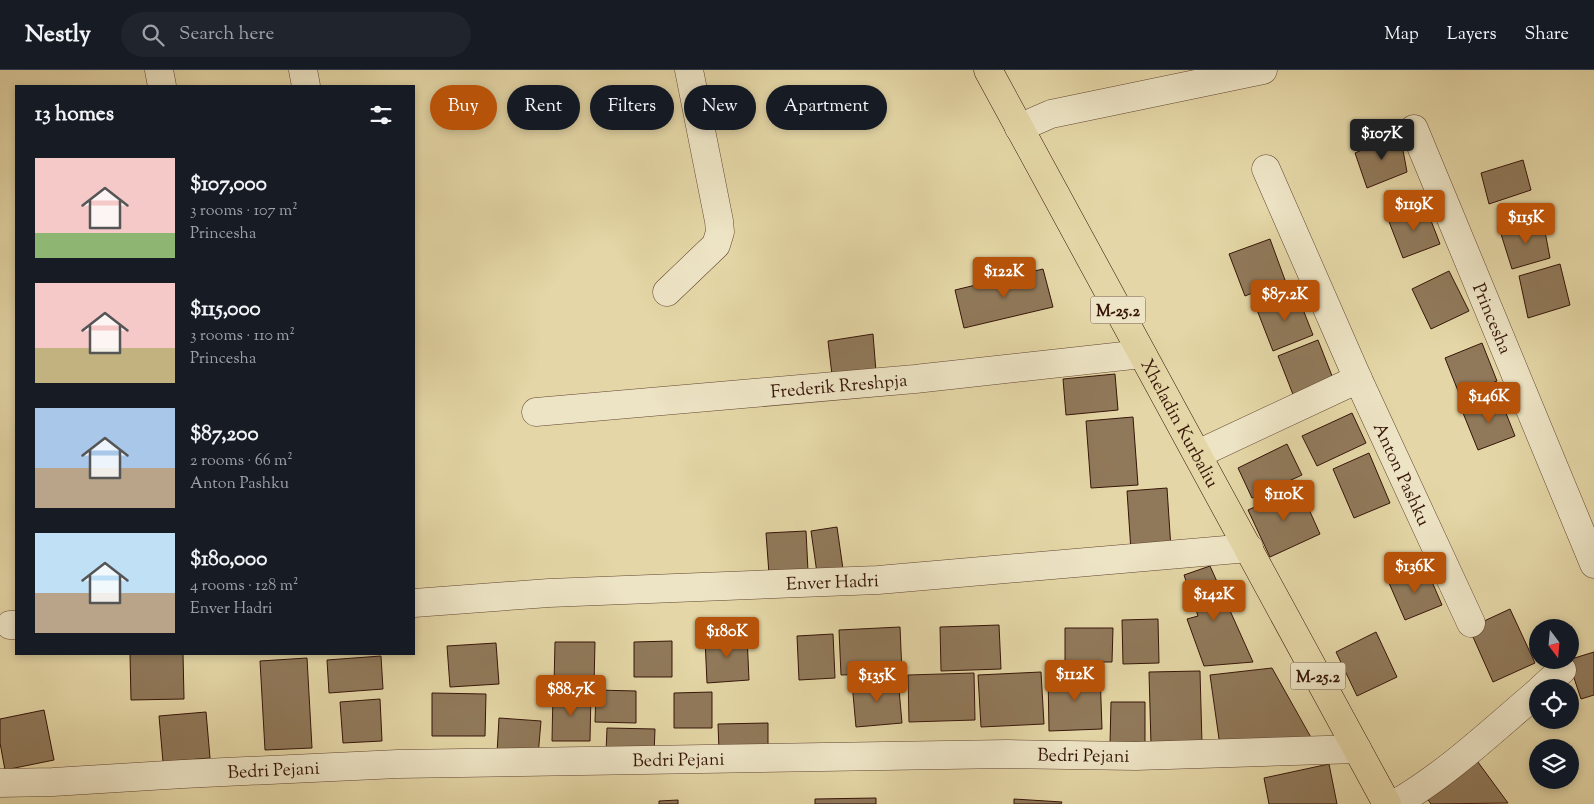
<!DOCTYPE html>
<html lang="en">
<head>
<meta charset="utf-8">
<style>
  body { margin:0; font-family:"Sorts Mill Goudy",serif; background:#20242c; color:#f1f3f6; height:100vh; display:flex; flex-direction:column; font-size:19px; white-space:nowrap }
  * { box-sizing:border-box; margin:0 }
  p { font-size:16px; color:#9ea1a6 }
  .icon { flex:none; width:28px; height:28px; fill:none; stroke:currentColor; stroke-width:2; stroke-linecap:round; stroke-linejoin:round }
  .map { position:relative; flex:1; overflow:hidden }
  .panel { position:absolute; left:15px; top:15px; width:400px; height:570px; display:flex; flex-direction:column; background:#171b24; border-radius:0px; box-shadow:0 2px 8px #0003 }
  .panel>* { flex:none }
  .guide { position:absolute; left:430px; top:15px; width:475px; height:45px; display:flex; gap:10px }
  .needle { width:32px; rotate:164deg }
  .fabs { position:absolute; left:1529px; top:549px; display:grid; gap:10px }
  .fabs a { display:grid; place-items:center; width:50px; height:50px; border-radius:50%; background:#171b24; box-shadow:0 2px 8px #0003; font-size:25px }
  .price { position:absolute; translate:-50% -42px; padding:0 11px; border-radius:5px; background:#b45309; color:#fff; font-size:16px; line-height:32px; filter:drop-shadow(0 1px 2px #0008) }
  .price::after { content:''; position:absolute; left:50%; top:30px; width:15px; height:11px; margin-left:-8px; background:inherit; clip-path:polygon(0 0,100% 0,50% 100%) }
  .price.active { background:#222; color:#fff }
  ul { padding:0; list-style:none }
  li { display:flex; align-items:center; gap:15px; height:125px; padding:0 20px }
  li span { display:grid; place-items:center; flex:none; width:140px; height:100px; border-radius:0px; color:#555 }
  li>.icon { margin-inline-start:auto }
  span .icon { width:60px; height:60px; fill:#fffc; stroke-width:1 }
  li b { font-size:21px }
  h2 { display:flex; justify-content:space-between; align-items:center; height:60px; padding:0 20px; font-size:21px }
  .tag { padding:0 18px; border-radius:22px; background:#171b24; box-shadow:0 2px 8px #0003; font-size:18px; line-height:45px }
  .tag.active { background:#b45309; color:#fff }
  header { display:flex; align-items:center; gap:30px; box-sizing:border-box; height:70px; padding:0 25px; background:#171b24; border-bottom:1px solid #363941 }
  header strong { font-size:24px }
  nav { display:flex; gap:28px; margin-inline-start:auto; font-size:18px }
  .search { width:350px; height:45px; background:#20242c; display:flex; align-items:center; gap:12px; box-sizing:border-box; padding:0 18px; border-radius:28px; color:#9ea1a6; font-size:19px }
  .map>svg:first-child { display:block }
  .building { fill:#90795a; stroke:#361508 }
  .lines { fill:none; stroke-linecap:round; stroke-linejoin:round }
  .minor-casing { stroke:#624530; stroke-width:29 }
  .major-casing { stroke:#361508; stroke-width:29 }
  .minor { stroke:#ede4c5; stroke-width:28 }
  .major { stroke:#e4d6a6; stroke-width:28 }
  .labels { text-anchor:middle; stroke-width:4; stroke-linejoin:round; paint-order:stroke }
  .shield { fill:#ede4c5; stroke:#6d5341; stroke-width:1 }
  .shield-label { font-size:16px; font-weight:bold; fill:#361508 }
  .street-label { font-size:18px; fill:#361508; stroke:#ede4c5 }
</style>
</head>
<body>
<header>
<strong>Nestly</strong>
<div class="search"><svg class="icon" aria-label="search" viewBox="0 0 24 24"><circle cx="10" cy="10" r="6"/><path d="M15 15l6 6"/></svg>Search here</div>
<nav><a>Map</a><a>Layers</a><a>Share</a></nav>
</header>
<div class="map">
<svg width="1594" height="734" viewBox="0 0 1594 734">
  <rect width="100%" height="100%" fill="#e4d6a6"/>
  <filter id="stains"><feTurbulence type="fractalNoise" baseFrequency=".004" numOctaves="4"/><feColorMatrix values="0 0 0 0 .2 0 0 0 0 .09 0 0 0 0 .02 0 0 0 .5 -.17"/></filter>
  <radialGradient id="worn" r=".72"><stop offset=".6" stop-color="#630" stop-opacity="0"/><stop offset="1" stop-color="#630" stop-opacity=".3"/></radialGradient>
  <g class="building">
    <path d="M 1400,64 L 1407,102 L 1367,118 L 1355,83 Z"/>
    <path d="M 1523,90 L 1531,120 L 1489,134 L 1481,103 Z"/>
    <path d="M 1425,135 L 1440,174 L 1403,188 L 1388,149 Z"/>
    <path d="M 1543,151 L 1550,188 L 1512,199 L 1501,164 Z"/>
    <path d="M 1270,169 L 1285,210 L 1245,226 L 1229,184 Z"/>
    <path d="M 1560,194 L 1570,235 L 1528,248 L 1519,206 Z"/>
    <path d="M 1043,199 L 1053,237 L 964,258 L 955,220 Z"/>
    <path d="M 1449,201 L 1469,241 L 1431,259 L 1412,219 Z"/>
    <path d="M 1297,224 L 1313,265 L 1273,281 L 1257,240 Z"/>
    <path d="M 873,264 L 876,302 L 832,305 L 828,271 Z"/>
    <path d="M 1318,270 L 1334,311 L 1294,327 L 1278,286 Z"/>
    <path d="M 1482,273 L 1497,311 L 1460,326 L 1445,288 Z"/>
    <path d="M 1115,304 L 1118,340 L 1066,345 L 1063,309 Z"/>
    <path d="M 1500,328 L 1515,366 L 1478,380 L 1463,343 Z"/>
    <path d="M 1352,343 L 1366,373 L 1317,396 L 1302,366 Z"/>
    <path d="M 1133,347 L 1138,415 L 1091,418 L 1086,351 Z"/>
    <path d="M 1287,374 L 1302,405 L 1252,428 L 1238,398 Z"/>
    <path d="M 1369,383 L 1390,433 L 1354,448 L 1333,399 Z"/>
    <path d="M 1299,417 L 1320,464 L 1270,487 L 1248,440 Z"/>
    <path d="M 1167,418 L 1171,479 L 1131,481 L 1127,421 Z"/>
    <path d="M 837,457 L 843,499 L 817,503 L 811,461 Z"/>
    <path d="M 806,461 L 808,501 L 769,504 L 766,463 Z"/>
    <path d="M 1210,496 L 1253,592 L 1204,596 L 1187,549 L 1198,546 L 1184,505 Z"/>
    <path d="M 1426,498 L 1442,535 L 1405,550 L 1389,513 Z"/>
    <path d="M 1510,539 L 1535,593 L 1493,612 L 1469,558 Z"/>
    <path d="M 1158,549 L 1159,593 L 1123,594 L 1122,550 Z"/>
    <path d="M 999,555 L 1001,599 L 941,601 L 940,557 Z"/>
    <path d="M 900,557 L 902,603 L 841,605 L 839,560 Z"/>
    <path d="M 1065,558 L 1113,558 L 1112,592 L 1065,592 Z"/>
    <path d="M 1376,562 L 1397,607 L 1357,626 L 1336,582 Z"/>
    <path d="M 833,564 L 835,608 L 799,610 L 797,566 Z"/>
    <path d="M 747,566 L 749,610 L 707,613 L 705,569 Z"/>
    <path d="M 672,571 L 672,607 L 634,607 L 634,572 Z"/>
    <path d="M 555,572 L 595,572 L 594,616 L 554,615 Z"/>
    <path d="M 496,573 L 499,614 L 450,617 L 447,576 Z"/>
    <path d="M 1594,582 L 1594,625 L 1581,629 L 1568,590 Z"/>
    <path d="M 130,584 L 183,584 L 184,629 L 131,630 Z"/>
    <path d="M 381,586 L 383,619 L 329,623 L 327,590 Z"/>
    <path d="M 307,588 L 312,678 L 265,680 L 260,591 Z"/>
    <path d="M 1272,598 L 1313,671 L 1220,676 L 1210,605 Z"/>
    <path d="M 1200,601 L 1202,674 L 1151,675 L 1149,602 Z"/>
    <path d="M 1041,602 L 1044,654 L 981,657 L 978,605 Z"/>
    <path d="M 1100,602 L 1102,659 L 1049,661 L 1048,604 Z"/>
    <path d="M 974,603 L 975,650 L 909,652 L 908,605 Z"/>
    <path d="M 898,608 L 902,653 L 856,657 L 852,613 Z"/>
    <path d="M 596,620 L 636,621 L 636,653 L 595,652 Z"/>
    <path d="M 553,622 L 591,623 L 590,671 L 552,671 Z"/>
    <path d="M 712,622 L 712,658 L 674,658 L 674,623 Z"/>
    <path d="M 432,623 L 486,624 L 485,666 L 432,666 Z"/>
    <path d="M 380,629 L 382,671 L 343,673 L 340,632 Z"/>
    <path d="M 1111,632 L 1145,632 L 1145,674 L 1110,674 Z"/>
    <path d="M 44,640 L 54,690 L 5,700 L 0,673 L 0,649 Z"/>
    <path d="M 206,642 L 210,688 L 163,692 L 159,646 Z"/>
    <path d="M 499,648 L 541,651 L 538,686 L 497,683 Z"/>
    <path d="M 768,653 L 768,680 L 719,680 L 718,654 Z"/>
    <path d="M 607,658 L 655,659 L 654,684 L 606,682 Z"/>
    <path d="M 1472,684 L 1508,733 L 1431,734 L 1422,721 Z"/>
    <path d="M 1329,694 L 1337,734 L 1269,734 L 1264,708 Z"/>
    <path d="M 876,728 L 876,734 L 815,734 L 815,729 Z"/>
    <path d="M 1014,729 L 1062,732 L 1061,734 L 1014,734 Z"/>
    <path d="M 678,730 L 678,734 L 659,734 L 659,731 Z"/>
  </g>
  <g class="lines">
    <g class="minor-casing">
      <g id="minor">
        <path d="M 159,0 L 162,16"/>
        <path d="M 303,0 L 306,16"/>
        <path d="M 1019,58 L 1051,44 L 1263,0"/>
        <path id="s1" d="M 1414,59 L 1594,494"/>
        <path id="s2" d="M 1266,99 L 1358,309 L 1471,553"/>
        <path d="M 667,222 L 716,175 L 720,162 L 719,151 L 689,0"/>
        <path id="s3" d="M 536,342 L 915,309 L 1142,284"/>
        <path d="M 1198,384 L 1358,309"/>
        <path id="s4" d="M 414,533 L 549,523 L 878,510 L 1249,478"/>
        <path d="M 10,555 L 16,555"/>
        <path d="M 1542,618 L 1562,600"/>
        <path id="s5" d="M 0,713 L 53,712 L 183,704 L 398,694 L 1007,684 L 1136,686 L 1357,679"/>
        <path d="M 1395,734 C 1447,704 1492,661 1538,622"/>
      </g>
    </g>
    <g class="major-casing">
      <g id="major">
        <path id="s6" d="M 988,0 L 1387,734"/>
      </g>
    </g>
    <use href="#minor" class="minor"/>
    <use href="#major" class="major"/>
  </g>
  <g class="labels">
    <g class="shield">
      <rect x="1090.5" y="226.5" width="55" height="27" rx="4"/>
      <rect x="1290.5" y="592.5" width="55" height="27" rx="4"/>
    </g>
    <g class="shield-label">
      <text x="1118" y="246">M-25.2</text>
      <text x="1318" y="612">M-25.2</text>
    </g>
    <g class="street-label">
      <text dy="6" stroke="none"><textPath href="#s1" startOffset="205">Princesha</textPath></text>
      <text dy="6" stroke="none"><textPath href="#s3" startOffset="304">Frederik Rreshpja</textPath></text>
      <text dy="6" stroke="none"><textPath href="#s6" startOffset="402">Xheladin Kurbaliu</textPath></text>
      <text dy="6" stroke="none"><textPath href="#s2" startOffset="334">Anton Pashku</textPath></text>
      <text dy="6" stroke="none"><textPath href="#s4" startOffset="419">Enver Hadri</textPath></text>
      <text dy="6" stroke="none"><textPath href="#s5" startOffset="1084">Bedri Pejani</textPath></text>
      <text dy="6" stroke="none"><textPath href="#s5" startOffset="679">Bedri Pejani</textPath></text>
      <text dy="6" stroke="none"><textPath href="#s5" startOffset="274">Bedri Pejani</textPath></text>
    </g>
  </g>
  <rect width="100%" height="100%" filter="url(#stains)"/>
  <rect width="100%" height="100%" fill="url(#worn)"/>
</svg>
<div class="fabs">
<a><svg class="needle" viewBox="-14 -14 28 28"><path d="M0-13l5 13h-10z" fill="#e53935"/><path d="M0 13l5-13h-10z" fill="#9ea1a6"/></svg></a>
<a><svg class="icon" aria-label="locate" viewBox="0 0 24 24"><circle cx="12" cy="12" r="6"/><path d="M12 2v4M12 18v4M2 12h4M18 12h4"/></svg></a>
<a><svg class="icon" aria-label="layers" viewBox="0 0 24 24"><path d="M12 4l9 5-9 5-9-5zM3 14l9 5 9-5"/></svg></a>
</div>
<b class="price active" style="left:1382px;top:91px">$107K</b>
<b class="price" style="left:1414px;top:162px">$119K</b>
<b class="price" style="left:1526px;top:175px">$115K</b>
<b class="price" style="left:1004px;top:229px">$122K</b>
<b class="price" style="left:1285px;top:252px">$87.2K</b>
<b class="price" style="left:1489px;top:354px">$146K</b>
<b class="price" style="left:1284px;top:452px">$110K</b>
<b class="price" style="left:1415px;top:524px">$136K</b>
<b class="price" style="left:1214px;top:552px">$142K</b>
<b class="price" style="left:727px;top:589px">$180K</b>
<b class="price" style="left:1075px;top:632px">$112K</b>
<b class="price" style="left:877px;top:633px">$135K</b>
<b class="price" style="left:571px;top:647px">$88.7K</b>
<div class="guide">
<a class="tag active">Buy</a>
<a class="tag">Rent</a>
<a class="tag">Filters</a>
<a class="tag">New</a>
<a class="tag">Apartment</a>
</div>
<section class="panel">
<h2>13 homes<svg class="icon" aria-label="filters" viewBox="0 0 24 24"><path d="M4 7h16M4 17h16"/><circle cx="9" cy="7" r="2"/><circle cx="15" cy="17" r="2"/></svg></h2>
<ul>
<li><span style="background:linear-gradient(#f6c9c9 75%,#8fb573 0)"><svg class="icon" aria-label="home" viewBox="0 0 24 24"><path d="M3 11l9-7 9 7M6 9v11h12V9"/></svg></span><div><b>$107,000</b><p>3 rooms · 107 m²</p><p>Princesha</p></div></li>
<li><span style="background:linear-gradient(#f6c9c9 65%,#c2b280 0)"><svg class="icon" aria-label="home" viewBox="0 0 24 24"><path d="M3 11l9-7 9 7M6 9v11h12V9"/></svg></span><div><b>$115,000</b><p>3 rooms · 110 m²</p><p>Princesha</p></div></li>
<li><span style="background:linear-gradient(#a9c7e8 60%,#b9a48a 0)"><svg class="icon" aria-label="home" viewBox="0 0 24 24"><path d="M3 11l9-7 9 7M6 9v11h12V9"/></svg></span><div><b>$87,200</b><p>2 rooms · 66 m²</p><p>Anton Pashku</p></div></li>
<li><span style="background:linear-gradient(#bfe0f5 60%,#b9a48a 0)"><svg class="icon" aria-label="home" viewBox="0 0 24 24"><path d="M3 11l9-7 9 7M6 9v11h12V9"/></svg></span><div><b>$180,000</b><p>4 rooms · 128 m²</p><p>Enver Hadri</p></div></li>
</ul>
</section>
</div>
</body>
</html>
